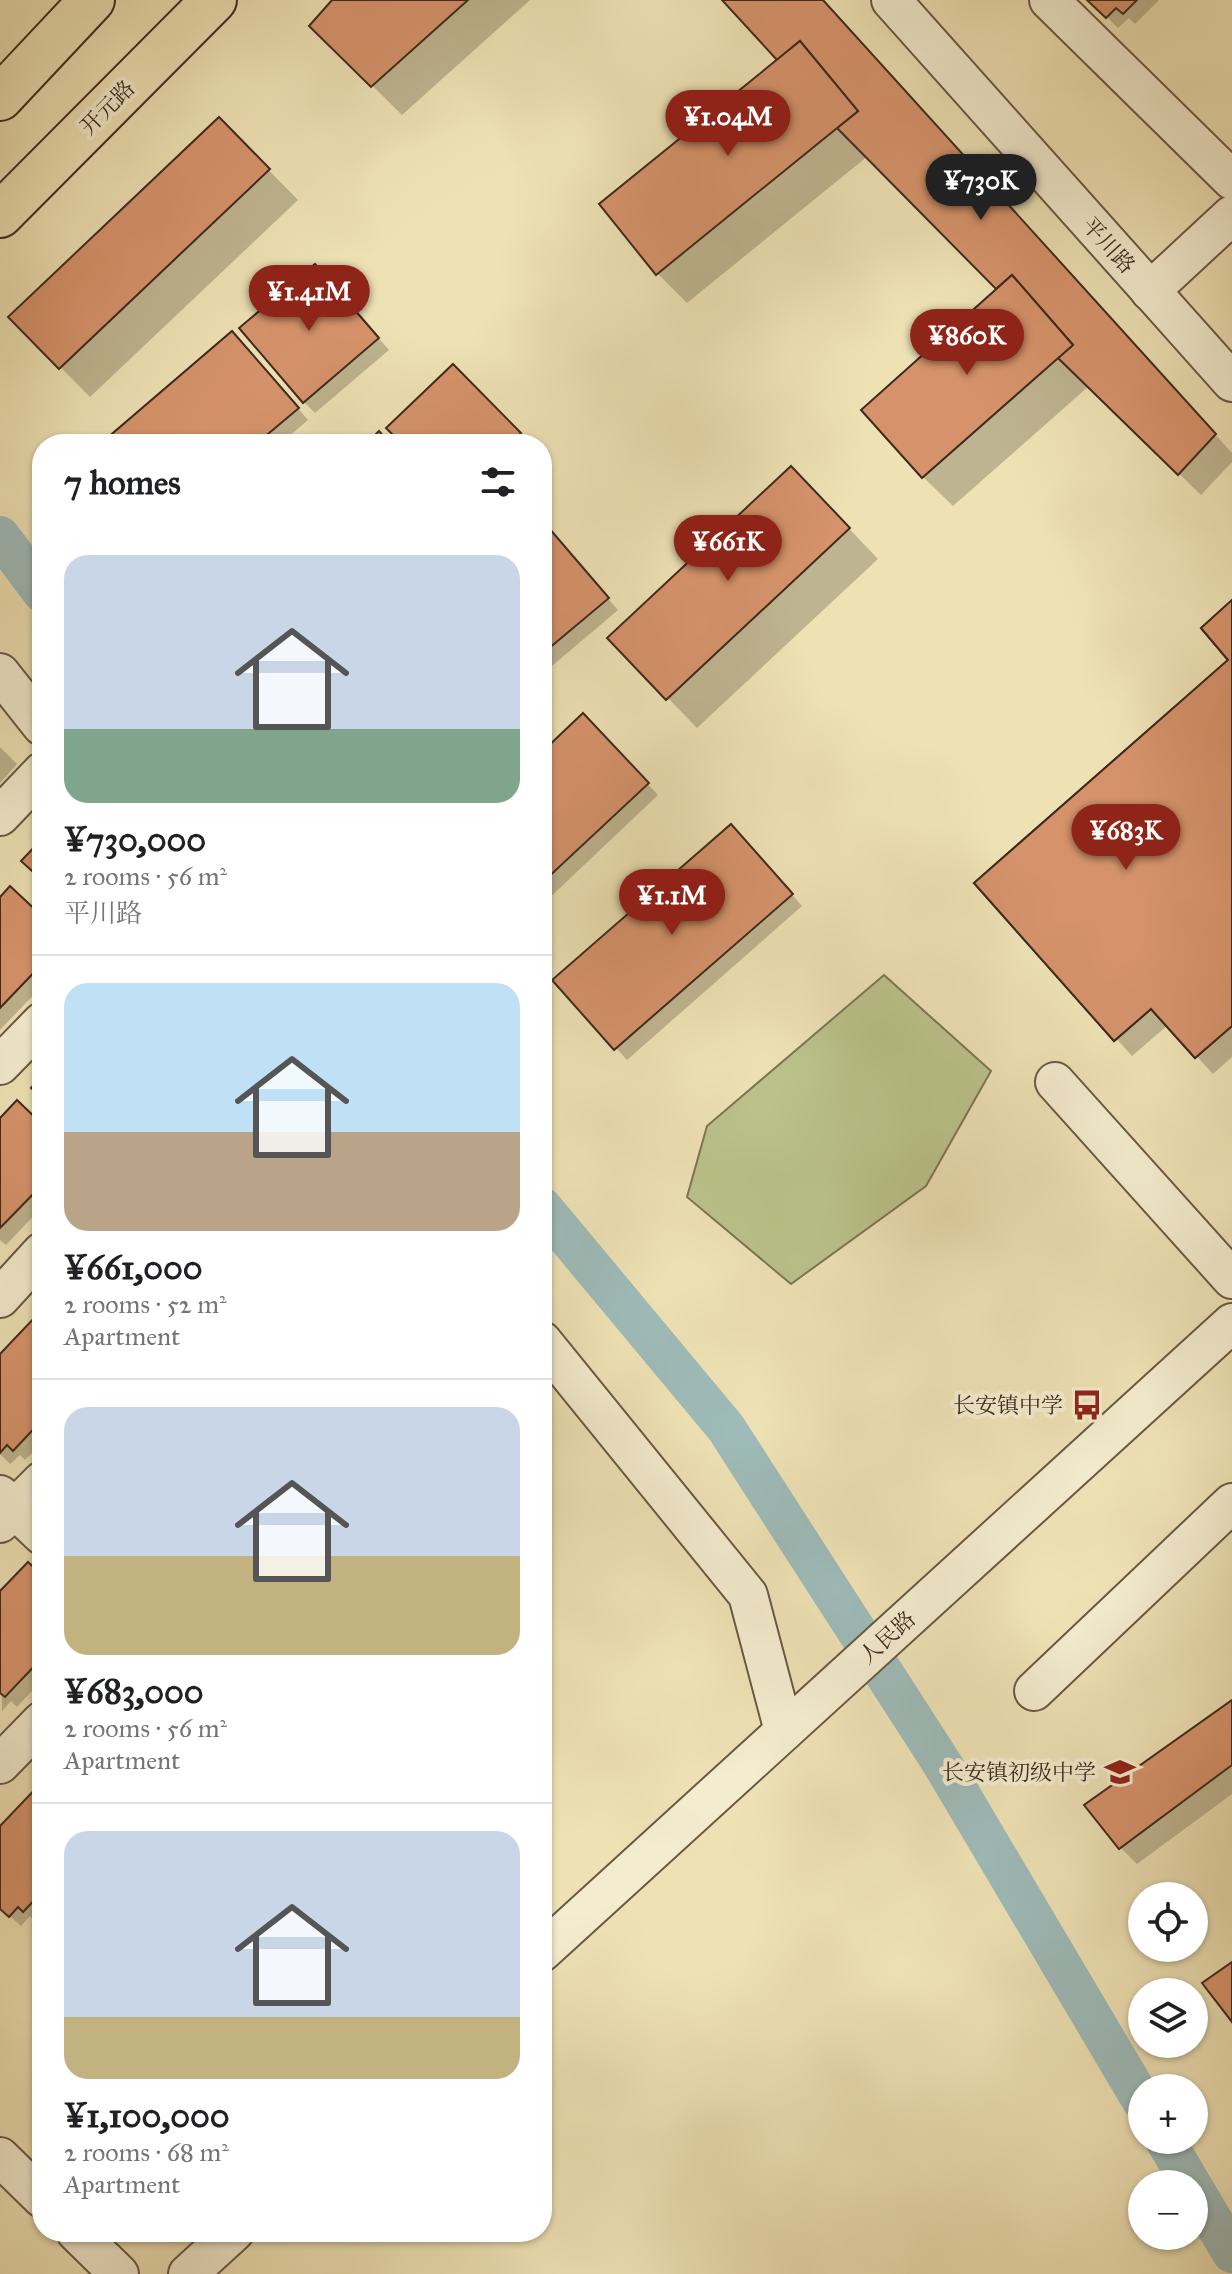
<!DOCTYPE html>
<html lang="en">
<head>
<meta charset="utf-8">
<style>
  body { margin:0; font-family:"IM FELL Great Primer","Noto Serif SC",serif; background:#f2f2f2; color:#202124; height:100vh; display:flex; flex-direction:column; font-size:30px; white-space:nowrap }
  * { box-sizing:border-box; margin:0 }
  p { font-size:26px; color:#757577 }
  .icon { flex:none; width:44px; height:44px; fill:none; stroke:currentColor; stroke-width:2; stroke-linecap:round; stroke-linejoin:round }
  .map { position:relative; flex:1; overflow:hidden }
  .panel { position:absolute; left:32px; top:434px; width:520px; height:1808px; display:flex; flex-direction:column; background:#fff; border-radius:32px; box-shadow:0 2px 6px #0004 }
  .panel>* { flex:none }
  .controls { position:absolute; left:1128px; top:1882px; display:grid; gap:16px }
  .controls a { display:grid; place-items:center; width:80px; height:80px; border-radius:50%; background:#fff; box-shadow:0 2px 6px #0004; font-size:40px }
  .price { position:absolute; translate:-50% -68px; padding:0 18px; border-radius:28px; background:#8f2418; color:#fff; font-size:26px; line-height:52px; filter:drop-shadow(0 2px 4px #0008) }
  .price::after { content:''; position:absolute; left:50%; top:48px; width:24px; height:18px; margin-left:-12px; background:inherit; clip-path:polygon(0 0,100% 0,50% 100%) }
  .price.selected { background:#222; color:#fff }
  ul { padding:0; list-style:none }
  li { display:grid; align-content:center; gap:16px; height:424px; padding:0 32px }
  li+li { border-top:2px solid #e0e0e0 }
  li span { display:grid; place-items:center; height:248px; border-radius:24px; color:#555 }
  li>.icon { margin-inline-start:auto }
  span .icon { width:144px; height:144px; fill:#fffc; stroke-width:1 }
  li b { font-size:34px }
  h2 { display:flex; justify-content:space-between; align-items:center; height:96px; padding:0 32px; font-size:34px }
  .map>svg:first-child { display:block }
  .green { fill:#bbc38c; stroke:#7d7656; stroke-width:2 }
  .shadow { fill:#0003 }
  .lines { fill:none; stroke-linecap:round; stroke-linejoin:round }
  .canal { stroke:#9ebbb9; stroke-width:40 }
  .building { fill:#d6936b; stroke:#3f2a1f; stroke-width:2 }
  .minor-casing { stroke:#6b5844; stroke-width:42 }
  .major-casing { stroke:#3f2a1f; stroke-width:48 }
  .minor { stroke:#f4eccf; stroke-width:38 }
  .major { stroke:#eee2b5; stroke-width:44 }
  .labels { text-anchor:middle; stroke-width:8; stroke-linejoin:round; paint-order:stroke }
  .street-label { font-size:22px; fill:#3f2a1f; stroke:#f4eccf }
  .poi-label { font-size:22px; fill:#3f2a1f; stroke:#f4eccf; text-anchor:end }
</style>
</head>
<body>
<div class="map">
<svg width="1232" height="2274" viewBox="0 0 1232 2274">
  <rect width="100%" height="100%" fill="#eee2b5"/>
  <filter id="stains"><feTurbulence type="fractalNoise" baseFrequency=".0025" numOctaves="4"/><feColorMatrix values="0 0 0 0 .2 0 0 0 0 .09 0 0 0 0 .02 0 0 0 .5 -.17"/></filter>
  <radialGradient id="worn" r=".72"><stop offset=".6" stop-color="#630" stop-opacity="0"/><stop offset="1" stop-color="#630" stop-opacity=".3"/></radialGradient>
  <path class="green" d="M 884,975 L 991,1071 L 926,1186 L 791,1284 L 687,1197 L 707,1126 Z"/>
  <g class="shadow">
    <path d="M 335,0 L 530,0 L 402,115 L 312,26 Z"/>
    <path d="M 725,0 L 822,0 L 1232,453 L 1232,462 L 1201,495 L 1089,386 L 953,506 L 923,477 L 863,410 L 999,289 L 868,156 L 687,303 L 657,273 L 779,60 Z"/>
    <path d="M 1090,0 L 1159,0 L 1135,24 L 1129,18 L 1118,28 Z"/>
    <path d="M 248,149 L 298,200 L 90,397 L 11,317 Z"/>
    <path d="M 326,278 L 389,350 L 315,413 L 304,402 Z"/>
    <path d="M 243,345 L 308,420 L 280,444 L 113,444 Z"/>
    <path d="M 453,366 L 529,444 L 405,444 Z"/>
    <path d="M 820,498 L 878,559 L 697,728 L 610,638 Z"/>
    <path d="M 542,522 L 618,610 L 546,671 L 542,667 Z"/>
    <path d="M 1232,603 L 1232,1057 L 1213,1074 L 1168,1025 L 1132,1056 L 977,884 L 1231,660 Z"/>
    <path d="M 583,716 L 658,795 L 542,905 L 542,755 Z"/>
    <path d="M 0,747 L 17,764 L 0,783 Z"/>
    <path d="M 742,837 L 802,906 L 627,1060 L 555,980 Z"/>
    <path d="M 0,900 L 42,919 L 42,986 L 0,1030 Z"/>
    <path d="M 0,1121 L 42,1126 L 42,1207 L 6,1245 L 0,1240 Z"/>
    <path d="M 42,1324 L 42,1443 L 25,1460 L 20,1455 L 10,1464 L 0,1454 L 0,1357 Z"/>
    <path d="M 42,1578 L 42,1680 L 17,1707 L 11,1701 L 2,1711 L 0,1594 Z"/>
    <path d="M 1232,1702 L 1232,1794 L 1137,1864 L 1121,1848 Z"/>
    <path d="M 42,1785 L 42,1915 L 35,1922 L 30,1916 L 21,1926 L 0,1907 L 0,1829 Z"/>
  </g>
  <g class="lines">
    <g class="canal">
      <path d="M 0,536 L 42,592"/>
      <path d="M 542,1207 L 726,1428 L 943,1765 L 1142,2101"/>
      <path d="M 1165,2140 L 1191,2184"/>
      <path d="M 1194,2189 L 1232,2253"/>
    </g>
  </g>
  <g class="building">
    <path d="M 332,0 L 468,0 L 371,87 L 309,26 Z"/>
    <path d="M 722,0 L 823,0 L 1216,434 L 1178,475 L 1058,358 L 1073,345 L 1012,275 L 996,289 L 837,128 L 858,111 L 800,41 L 777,60 Z"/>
    <path d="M 1087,0 L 1137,0 L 1123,14 L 1116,8 L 1106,18 Z"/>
    <path d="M 800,41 L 858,111 L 656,275 L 599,204 Z"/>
    <path d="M 219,117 L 270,169 L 59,369 L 8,317 Z"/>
    <path d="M 315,264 L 379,338 L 303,403 L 239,328 Z"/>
    <path d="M 1012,275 L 1073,345 L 922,478 L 861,410 Z"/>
    <path d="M 232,331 L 299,408 L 256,444 L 110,444 L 106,439 Z"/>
    <path d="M 453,364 L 521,433 L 509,444 L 402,444 L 386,428 Z"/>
    <path d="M 379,431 L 390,444 L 366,444 Z"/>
    <path d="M 791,466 L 850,528 L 666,700 L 607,638 Z"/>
    <path d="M 542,520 L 609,598 L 542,654 Z"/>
    <path d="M 1232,600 L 1232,806 L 1198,767 L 1071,881 L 1165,986 L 1232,926 L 1232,1026 L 1195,1058 L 1151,1009 L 1114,1041 L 974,883 L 1228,660 L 1201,628 Z"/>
    <path d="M 1232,600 L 1232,1026 L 1195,1058 L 1151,1009 L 1114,1041 L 974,883 L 1228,660 L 1201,628 Z"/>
    <path d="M 583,713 L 649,783 L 542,883 L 542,752 Z"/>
    <path d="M 731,824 L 793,894 L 614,1050 L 552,980 Z"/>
    <path d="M 42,839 L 42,880 L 21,861 Z"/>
    <path d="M 10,886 L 42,916 L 42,964 L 0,1008 L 0,897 Z"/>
    <path d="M 42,1076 L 42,1098 L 31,1088 Z"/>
    <path d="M 17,1100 L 42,1124 L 42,1185 L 0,1228 L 0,1118 Z"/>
    <path d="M 36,1316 L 42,1321 L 42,1420 L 13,1451 L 7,1445 L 0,1453 L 0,1354 Z"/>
    <path d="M 28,1562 L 42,1575 L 42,1658 L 5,1697 L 0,1693 L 0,1591 Z"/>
    <path d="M 1232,1700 L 1232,1765 L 1119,1849 L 1084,1805 Z"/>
    <path d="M 42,1782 L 42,1892 L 23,1912 L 18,1907 L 9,1917 L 0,1909 L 0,1826 Z"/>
    <path d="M 1232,1962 L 1232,2022 L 1202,1983 Z"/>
  </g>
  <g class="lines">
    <g class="minor-casing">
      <g id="minor">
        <path d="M 891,0 L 1232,382"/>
        <path d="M 1049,0 L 1232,180"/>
        <path d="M 1150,291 L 1232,215"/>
        <path d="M 0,673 L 42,726"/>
        <path d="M 0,816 L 42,772"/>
        <path d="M 0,1065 L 42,1022"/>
        <path d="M 1055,1082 L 1232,1279"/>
        <path d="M 0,1298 L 42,1252"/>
        <path d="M 542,1341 L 748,1595 L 784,1731"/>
        <path d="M 0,1495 L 42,1535"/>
        <path d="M 0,1523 L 42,1481"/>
        <path d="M 1034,1691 L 1232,1503"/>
        <path d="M 0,1764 L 42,1721"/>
        <path d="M 542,1952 L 1232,1323"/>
        <path d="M 0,2157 L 42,2198"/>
        <path d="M 76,2232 L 119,2274"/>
        <path d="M 188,2274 L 234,2232"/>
      </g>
    </g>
    <g class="major-casing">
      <g id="major">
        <path d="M 0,98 L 92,0"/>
        <path d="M 0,215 L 214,0"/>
      </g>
    </g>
    <use href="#minor" class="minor"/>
    <use href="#major" class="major"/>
  </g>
  <defs>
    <g id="bus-bare" transform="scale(2.4)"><path d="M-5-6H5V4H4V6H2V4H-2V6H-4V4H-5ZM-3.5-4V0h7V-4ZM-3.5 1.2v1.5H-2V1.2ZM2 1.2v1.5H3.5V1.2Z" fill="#8f2418" stroke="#f4eccf" stroke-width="2.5" paint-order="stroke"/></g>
    <g id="school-bare" transform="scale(2.4)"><path d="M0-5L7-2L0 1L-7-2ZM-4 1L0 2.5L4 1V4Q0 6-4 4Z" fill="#8f2418" stroke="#f4eccf" stroke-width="2.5" paint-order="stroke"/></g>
  </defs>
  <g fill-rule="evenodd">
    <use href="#bus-bare" x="1087" y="1405"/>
    <use href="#school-bare" x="1120" y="1772"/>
  </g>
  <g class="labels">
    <g class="street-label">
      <text transform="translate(107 107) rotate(-45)" y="8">开元路</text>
      <text transform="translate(1109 245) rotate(48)" y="8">平川路</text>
      <text transform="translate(887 1637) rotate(-42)" y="8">人民路</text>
    </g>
    <g class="poi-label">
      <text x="1063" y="1413">长安镇中学</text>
      <text x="1096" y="1780">长安镇初级中学</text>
    </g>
  </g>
  <rect width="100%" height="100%" filter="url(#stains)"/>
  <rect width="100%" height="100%" fill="url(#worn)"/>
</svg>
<div class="controls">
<a><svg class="icon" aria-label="locate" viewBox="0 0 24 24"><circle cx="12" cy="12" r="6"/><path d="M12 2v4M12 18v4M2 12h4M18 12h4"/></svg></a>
<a><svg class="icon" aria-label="layers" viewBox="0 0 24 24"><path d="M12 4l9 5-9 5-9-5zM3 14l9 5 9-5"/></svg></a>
<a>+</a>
<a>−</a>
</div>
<b class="price" style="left:728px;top:158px">¥1.04M</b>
<b class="price selected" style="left:981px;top:222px">¥730K</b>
<b class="price" style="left:309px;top:333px">¥1.41M</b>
<b class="price" style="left:967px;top:377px">¥860K</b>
<b class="price" style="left:728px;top:583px">¥661K</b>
<b class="price" style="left:1126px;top:872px">¥683K</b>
<b class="price" style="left:672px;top:937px">¥1.1M</b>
<section class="panel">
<h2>7 homes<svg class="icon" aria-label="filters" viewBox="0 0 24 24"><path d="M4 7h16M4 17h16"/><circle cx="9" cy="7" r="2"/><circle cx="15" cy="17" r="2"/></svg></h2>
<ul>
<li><span style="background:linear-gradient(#c9d6e8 70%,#7fa58c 0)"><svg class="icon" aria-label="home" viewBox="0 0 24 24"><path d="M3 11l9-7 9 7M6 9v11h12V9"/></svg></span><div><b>¥730,000</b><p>2 rooms · 56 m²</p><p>平川路</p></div></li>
<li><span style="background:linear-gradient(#bfe0f5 60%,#b9a48a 0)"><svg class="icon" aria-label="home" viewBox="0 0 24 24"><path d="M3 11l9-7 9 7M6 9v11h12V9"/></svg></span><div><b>¥661,000</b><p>2 rooms · 52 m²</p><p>Apartment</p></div></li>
<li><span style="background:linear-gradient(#c9d6e8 60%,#c2b280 0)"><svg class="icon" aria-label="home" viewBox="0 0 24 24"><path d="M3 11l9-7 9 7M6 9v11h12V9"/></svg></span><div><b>¥683,000</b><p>2 rooms · 56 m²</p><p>Apartment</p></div></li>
<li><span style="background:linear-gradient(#c9d6e8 75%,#c2b280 0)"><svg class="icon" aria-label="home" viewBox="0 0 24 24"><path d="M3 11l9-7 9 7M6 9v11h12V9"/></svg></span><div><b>¥1,100,000</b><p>2 rooms · 68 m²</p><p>Apartment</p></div></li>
</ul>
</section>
</div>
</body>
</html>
